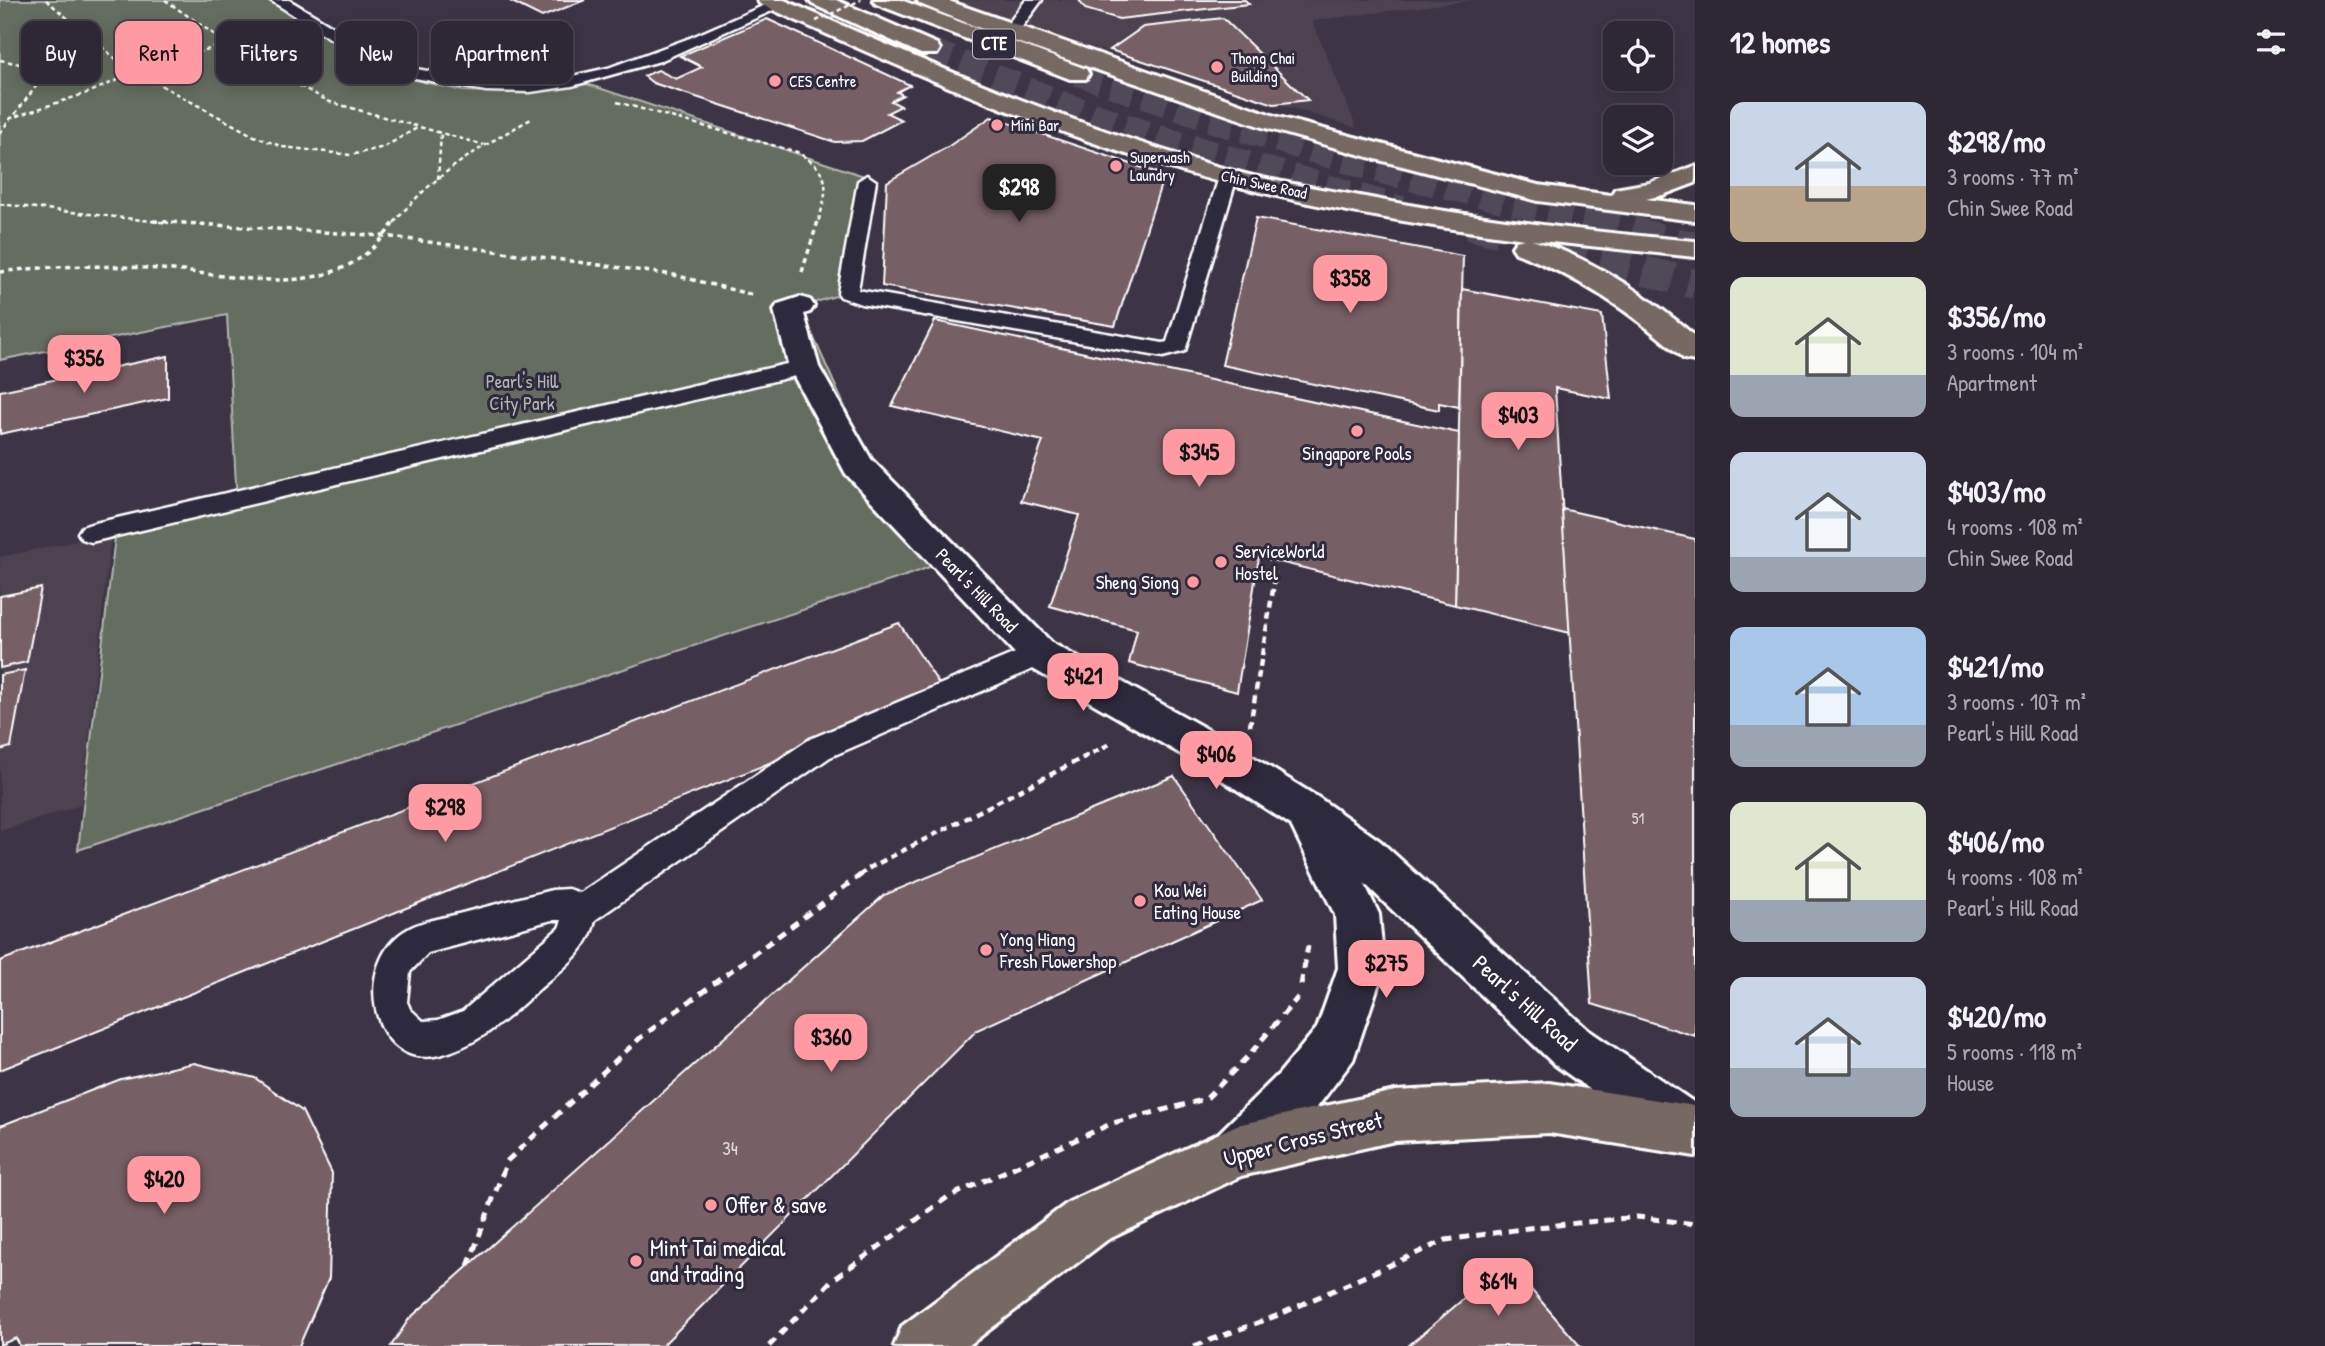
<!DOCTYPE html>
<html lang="en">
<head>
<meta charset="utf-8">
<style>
  body { margin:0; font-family:"Patrick Hand",sans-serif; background:#3a3440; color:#f1f3f6; height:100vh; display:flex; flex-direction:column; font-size:26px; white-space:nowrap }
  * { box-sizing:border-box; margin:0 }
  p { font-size:23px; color:#a7a6ac }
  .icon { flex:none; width:38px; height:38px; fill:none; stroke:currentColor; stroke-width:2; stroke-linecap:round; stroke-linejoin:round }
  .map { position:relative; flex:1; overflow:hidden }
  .panel { display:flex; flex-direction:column; background:#2e2834; width:630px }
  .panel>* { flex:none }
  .top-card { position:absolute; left:21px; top:21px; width:665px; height:63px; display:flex; gap:14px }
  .buttons { position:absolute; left:1603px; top:21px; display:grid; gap:14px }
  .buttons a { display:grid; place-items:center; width:70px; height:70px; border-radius:14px; background:#2e2834; box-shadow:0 4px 18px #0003,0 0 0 2px #49444f; font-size:35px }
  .price { position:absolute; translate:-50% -60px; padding:0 16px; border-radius:14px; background:#ff9aa2; color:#111; font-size:23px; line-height:46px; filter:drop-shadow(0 2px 4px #0008) }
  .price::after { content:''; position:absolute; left:50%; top:42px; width:21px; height:16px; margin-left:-10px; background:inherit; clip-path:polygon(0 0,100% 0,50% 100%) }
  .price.selected { background:#222; color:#fff }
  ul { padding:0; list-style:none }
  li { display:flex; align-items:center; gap:21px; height:175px; padding:0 35px }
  li span { display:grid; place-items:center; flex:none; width:196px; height:140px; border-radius:14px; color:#555 }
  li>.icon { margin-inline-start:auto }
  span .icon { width:84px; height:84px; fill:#fffc; stroke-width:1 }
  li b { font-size:30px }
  h2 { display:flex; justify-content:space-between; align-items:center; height:84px; padding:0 35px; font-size:30px }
  .tag { padding:0 24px; border-radius:14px; background:#2e2834; box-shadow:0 4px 18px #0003,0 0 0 2px #49444f; font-size:24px; line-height:63px }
  .tag.selected { background:#ff9aa2; color:#111 }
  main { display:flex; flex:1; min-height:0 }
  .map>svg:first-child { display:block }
  .built { fill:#4e424f }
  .green { fill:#656d60; stroke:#b2b6b0; stroke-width:2 }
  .building { fill:#765f65; stroke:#fff; stroke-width:2 }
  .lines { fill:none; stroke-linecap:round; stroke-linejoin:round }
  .highway-tunnel-far1 { stroke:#504958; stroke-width:24; stroke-dasharray:24 11; stroke-linecap:butt }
  .highway-tunnel { stroke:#504958; stroke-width:30; stroke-dasharray:30 15; stroke-linecap:butt }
  .lane-casing { stroke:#fff; stroke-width:5 }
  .street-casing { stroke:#fff; stroke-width:6 }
  .primary-casing { stroke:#fff; stroke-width:6 }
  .highway-casing { stroke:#fff; stroke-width:6 }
  .path-far3 { stroke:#fff; stroke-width:2.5; stroke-dasharray:4.5 3.5; stroke-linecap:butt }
  .path-far2 { stroke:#fff; stroke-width:3.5; stroke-dasharray:5 4.5; stroke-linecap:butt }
  .path-far1 { stroke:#fff; stroke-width:4.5; stroke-dasharray:7 5; stroke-linecap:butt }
  .path { stroke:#fff; stroke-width:5; stroke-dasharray:9 7; stroke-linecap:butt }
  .lane { fill:#2f2a3d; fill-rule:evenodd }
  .street { fill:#2f2a3d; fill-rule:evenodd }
  .primary { fill:#766964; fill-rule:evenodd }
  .highway { fill:#766964; fill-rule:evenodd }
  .path-bridge { stroke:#fff; stroke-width:2.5; stroke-dasharray:4.5 3.5; stroke-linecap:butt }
  .poi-dot { fill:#ff9aa2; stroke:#2f2a3d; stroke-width:2.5 }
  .labels { text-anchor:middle; stroke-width:6; stroke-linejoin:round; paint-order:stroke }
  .far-poi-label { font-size:16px; fill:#fff; stroke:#2f2a3d; text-anchor:start }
  .far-street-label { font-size:16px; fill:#fff; stroke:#2f2a3d }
  .number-label { font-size:16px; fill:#ddd7d8 }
  .shield { fill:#2f2a3d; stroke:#c1bfc5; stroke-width:2 }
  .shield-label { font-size:18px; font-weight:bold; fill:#fff }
  .park-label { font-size:19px; fill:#b2b6b0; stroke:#2f2a3d }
  .poi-label { font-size:19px; fill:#fff; stroke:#2f2a3d; text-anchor:start }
  .street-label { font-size:19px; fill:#fff; stroke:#2f2a3d }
  .near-number-label { font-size:19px; fill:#ddd7d8 }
  .near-street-label { font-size:23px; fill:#fff; stroke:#2f2a3d }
  .near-poi-label { font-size:23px; fill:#fff; stroke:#2f2a3d; text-anchor:start }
</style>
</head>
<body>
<main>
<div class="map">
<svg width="1695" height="1346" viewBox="0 0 1695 1346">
  <rect width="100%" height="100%" fill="#3d3545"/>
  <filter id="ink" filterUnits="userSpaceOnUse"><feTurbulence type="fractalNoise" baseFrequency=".0143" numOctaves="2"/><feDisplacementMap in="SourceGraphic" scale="14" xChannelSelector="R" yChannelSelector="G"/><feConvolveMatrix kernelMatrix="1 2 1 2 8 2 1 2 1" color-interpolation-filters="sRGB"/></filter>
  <g filter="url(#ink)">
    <g class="built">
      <path d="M 962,0 L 1473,0 L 1312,21 L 1357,128 L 956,5 Z"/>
      <path d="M 111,534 L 81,805 L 0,831 L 0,557 Z"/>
    </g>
    <path class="green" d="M 0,0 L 268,0 L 372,63 L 424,82 L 463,91 L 513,93 L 587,84 L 864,176 L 839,295 L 800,307 L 866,454 L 960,555 L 914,573 L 78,850 L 115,537 L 237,504 L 227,315 L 0,360 Z"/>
    <g class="building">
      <path d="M 508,0 L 585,0 L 542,17 Z"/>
      <path d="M 1079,0 L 1245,0 L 1249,4 L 1119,19 L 1085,9 Z"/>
      <path d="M 1223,18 L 1291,84 L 1308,100 L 1274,104 L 1110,50 L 1143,27 Z"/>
      <path d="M 767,19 L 910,85 L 897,92 L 903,95 L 891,101 L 901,106 L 887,113 L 902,120 L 862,141 L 835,142 L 653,83 L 644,76 L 658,70 L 676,79 L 702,67 L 680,56 Z"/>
      <path d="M 991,117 L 1164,175 L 1115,326 L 882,286 L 887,182 L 949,146 Z"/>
      <path d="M 1256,218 L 1463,256 L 1459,407 L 1439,403 L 1439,410 L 1222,365 Z"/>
      <path d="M 1462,289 L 1602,315 L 1611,399 L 1555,388 L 1570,633 L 1455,605 Z"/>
      <path d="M 935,321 L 1459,433 L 1455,605 L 1259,557 L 1237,692 L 1129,663 L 1137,630 L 1050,606 L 1079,515 L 1021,501 L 1043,441 L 892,406 Z"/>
      <path d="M 168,356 L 168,398 L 0,434 L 0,391 Z"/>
      <path d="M 1562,509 L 1695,539 L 1695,1036 L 1592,1004 Z"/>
      <path d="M 41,588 L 27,662 L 0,668 L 0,596 Z"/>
      <path d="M 899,623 L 945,693 L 0,1070 L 0,961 Z"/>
      <path d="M 25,670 L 11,747 L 0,750 L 0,675 Z"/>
      <path d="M 1174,776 L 1262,900 L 977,1030 L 662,1346 L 391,1346 L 409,1319 L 884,895 Z"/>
      <path d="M 194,1063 L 255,1078 L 302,1111 L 332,1173 L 329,1278 L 299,1346 L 20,1346 L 16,1338 L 0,1345 L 0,1126 L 121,1079 Z"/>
      <path d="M 1507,1262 L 1580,1346 L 1408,1346 Z"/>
    </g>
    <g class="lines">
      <g class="highway-tunnel-far1">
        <path d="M 929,49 L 1067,105 L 1165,139 L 1402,208"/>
        <path d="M 1078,74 L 1222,124 L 1382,172 L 1595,223"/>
      </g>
      <g class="highway-tunnel">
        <path d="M 1588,221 L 1695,247"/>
        <path d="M 1470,225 L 1695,284"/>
      </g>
      <g class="lane-casing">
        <g id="lane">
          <path d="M 270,0 L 289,0 L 370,49 L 410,68 L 486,81 L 530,82 L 572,76 L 608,68 L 690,38 L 772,2 L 782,2 L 785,5 L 660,61 L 572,86 L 530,92 L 486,91 L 393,74 L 344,47 Z"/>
          <path d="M 1026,0 L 1042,0 L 1016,35 L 1004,35 L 1002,32 Z"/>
          <path d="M 1228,171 L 1237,177 L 1185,351 L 1163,357 L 861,304 L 841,297 L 838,293 L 858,181 L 867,175 L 876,181 L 858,290 L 1163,343 L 1167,342 L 1219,177 Z"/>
          <path d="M 804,360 L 812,362 L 815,367 L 812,372 L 91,542 L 82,539 L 78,533 L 82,527 L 91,524 Z"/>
          <path d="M 1039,643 L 1049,646 L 1053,654 L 1049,662 L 830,757 L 595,920 C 589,952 559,971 536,992 C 506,1019 480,1045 439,1055 C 371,1072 350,961 408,929 C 421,921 439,919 454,915 C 487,907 519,898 552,890 L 568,889 L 580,893 L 810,739 ZM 552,920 L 562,920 L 559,928 L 463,1011 L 438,1020 L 423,1021 L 410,1009 L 407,1002 L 410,972 L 428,953 Z"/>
        </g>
      </g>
      <g class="street-casing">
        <path id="street" d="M 800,297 L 810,300 L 814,306 L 810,312 L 804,314 L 819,367 L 871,459 L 1052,643 L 1221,737 L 1319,798 L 1380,841 L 1588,1030 L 1695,1103 L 1695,1152 L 1689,1154 L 1671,1147 L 1554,1064 L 1364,883 L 1379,914 L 1384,968 L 1353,1060 L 1315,1110 L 1255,1169 L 1237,1177 L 1219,1169 L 1211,1151 L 1219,1133 L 1279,1074 L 1317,1028 L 1338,968 L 1335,915 L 1291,825 L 1193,761 L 1026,665 L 846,474 L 789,367 L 774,310 L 778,304 Z"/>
      </g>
      <g class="primary-casing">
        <g id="primary">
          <path d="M 757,0 L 784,0 C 934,66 1086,132 1245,174 C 1277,182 1311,187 1344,193 C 1460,216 1577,231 1695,241 L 1695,257 L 1532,240 C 1593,258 1648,296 1695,336 L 1695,361 L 1684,359 C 1633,313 1580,277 1516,253 L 1512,247 L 1516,241 L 1524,239 C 1401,223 1275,201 1157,164 C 1020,121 890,63 760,4 Z"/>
          <path d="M 917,0 L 946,0 L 1278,117 L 1538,185 L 1611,195 L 1615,189 L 1649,183 L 1695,166 L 1695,183 L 1663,195 L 1646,199 L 1695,205 L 1695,221 L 1538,201 L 1379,160 L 1262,127 L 1002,37 L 920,4 Z"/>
          <path d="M 1549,1083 L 1695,1106 L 1695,1156 L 1549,1133 L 1395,1141 L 1241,1176 L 1107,1240 L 968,1346 L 894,1346 L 902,1326 L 1069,1202 L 1237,1125 L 1395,1091 Z"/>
        </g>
      </g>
      <g class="highway-casing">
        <g id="highway">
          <path d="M 809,0 L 836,0 L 937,44 L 940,49 L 937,54 L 921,54 L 812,4 Z"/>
          <path d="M 873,0 L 901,0 L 1086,69 L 1089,74 L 1086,79 L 1070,79 L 876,4 Z"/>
        </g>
      </g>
      <g class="path-far3">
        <path d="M 46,0 L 122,64 L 254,136 L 283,147 L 351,155 L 384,147 L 417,128"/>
        <path d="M 165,0 L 251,60 L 330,102 L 484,145"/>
        <path d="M 0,60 L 30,66 L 41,75 L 40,81 L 12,118"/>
        <path d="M 617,102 L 797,152 C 833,173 828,187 818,223"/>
        <path d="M 0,133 L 11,118 L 90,92 L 136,72 L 225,44"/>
        <path d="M 438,179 L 441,134"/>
        <path d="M 0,204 L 169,223"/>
        <path d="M 394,223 C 430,177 480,147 531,119"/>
      </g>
      <g class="path-far2">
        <path d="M 153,221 L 384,236 L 674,275 L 753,295"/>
        <path d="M 0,272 C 53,265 106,265 160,269 C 224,273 306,298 363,256 C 376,247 386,234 395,221"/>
        <path d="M 802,272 L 818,221"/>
      </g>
      <g class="path-far1">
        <path d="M 1250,726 L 1276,572"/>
        <path d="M 859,876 L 871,867 L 1110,744"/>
      </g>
      <g class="path">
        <path d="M 1301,985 L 1308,946"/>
        <path d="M 468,1266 L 507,1161 L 640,1038 L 862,874"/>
        <path d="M 769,1346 L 831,1281 L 948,1197 L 1113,1123 L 1206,1099 L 1250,1054 L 1298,997"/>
        <path d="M 1194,1346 L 1276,1316 L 1446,1240 L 1528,1228 L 1637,1217 L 1695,1224"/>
      </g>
      <use href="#lane" class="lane"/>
      <use href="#street" class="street"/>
      <use href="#primary" class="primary"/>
      <use href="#highway" class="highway"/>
      <path class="path-bridge" d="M 816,21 L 861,0"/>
    </g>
  </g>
  <g class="poi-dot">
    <circle cx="1217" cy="67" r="7"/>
    <circle cx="775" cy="81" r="7"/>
    <circle cx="997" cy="125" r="7"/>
    <circle cx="1116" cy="166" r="7"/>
    <circle cx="1357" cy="431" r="7"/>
    <circle cx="1221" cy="562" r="7"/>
    <circle cx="1193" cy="582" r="7"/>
    <circle cx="1140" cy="901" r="7"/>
    <circle cx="986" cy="950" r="7"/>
    <circle cx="711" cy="1205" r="7"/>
    <circle cx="636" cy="1261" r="7"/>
  </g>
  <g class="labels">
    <g class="far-poi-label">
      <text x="1231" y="64">Thong Chai<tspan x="1231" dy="18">Building</tspan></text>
      <text x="789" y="87">CES Centre</text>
      <text x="1011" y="131">Mini Bar</text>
      <text x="1130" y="163">Superwash<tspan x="1130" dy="18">Laundry</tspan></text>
    </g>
    <g class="far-street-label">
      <text transform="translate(1264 184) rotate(12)" y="6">Chin Swee Road</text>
    </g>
    <g class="number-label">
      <text x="1638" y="824">51</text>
    </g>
    <rect class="shield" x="973" y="29.5" width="42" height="29" rx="5"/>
    <g class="shield-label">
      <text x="994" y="50">CTE</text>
    </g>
    <g class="park-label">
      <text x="522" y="388">Pearl's Hill<tspan x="522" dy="22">City Park</tspan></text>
    </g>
    <g class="poi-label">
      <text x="1357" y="460" text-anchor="middle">Singapore Pools</text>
      <text x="1235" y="558">ServiceWorld<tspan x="1235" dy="22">Hostel</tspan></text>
      <text x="1179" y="589" text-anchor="end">Sheng Siong</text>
      <text x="1154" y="897">Kou Wei<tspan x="1154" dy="22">Eating House</tspan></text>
      <text x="1000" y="946">Yong Hiang<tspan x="1000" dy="22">Fresh Flowershop</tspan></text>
    </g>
    <g class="street-label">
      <text transform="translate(977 590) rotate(46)" y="7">Pearl's Hill Road</text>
    </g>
    <g class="near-number-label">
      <text x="730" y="1155">34</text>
    </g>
    <g class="near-street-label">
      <text transform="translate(1525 1003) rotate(42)" y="8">Pearl's Hill Road</text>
      <text transform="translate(1303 1139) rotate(-14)" y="8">Upper Cross Street</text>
    </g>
    <g class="near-poi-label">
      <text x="725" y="1213">Offer &amp; save</text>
      <text x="650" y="1256">Mint Tai medical<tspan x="650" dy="26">and trading</tspan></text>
    </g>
  </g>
</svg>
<div class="buttons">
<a><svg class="icon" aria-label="locate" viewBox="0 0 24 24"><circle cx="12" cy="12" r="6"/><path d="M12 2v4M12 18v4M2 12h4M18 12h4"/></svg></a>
<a><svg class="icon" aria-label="layers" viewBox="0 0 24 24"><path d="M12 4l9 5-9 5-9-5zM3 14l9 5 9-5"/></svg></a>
</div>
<b class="price selected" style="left:1019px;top:224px">$298</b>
<b class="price" style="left:1350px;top:315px">$358</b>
<b class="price" style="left:84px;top:395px">$356</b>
<b class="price" style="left:1518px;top:452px">$403</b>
<b class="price" style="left:1199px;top:489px">$345</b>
<b class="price" style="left:1083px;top:713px">$421</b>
<b class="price" style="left:1216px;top:791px">$406</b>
<b class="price" style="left:445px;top:844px">$298</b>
<b class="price" style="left:1386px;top:1000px">$275</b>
<b class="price" style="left:831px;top:1074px">$360</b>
<b class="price" style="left:164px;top:1216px">$420</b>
<b class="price" style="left:1498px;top:1318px">$614</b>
<div class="top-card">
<a class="tag">Buy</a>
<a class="tag selected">Rent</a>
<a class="tag">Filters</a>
<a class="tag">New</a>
<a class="tag">Apartment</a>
</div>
</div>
<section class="panel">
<h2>12 homes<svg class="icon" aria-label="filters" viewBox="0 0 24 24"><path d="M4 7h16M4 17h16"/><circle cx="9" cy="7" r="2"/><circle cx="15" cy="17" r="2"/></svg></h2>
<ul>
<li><span style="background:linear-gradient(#c9d6e8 60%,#b9a48a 0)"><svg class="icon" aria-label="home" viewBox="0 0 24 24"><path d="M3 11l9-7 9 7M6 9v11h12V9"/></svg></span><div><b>$298/mo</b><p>3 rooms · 77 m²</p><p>Chin Swee Road</p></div></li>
<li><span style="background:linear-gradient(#dfe7d0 70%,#9aa5b1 0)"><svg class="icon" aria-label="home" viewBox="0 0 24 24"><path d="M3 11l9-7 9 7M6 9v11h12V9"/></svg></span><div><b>$356/mo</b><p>3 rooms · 104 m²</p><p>Apartment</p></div></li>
<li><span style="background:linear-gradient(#c9d6e8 75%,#9aa5b1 0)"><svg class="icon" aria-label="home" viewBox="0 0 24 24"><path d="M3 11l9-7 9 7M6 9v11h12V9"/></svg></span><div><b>$403/mo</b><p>4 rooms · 108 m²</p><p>Chin Swee Road</p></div></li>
<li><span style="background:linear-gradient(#a9c7e8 70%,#9aa5b1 0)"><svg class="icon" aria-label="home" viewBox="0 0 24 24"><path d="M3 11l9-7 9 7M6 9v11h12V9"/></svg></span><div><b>$421/mo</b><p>3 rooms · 107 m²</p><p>Pearl's Hill Road</p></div></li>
<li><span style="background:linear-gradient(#dfe7d0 70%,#9aa5b1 0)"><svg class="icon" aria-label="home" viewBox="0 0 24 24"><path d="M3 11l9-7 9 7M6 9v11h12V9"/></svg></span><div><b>$406/mo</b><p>4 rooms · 108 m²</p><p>Pearl's Hill Road</p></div></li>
<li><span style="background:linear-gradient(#c9d6e8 65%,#9aa5b1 0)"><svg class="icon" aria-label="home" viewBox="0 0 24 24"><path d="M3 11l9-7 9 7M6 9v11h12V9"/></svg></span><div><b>$420/mo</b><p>5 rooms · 118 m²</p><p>House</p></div></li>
</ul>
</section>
</main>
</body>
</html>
